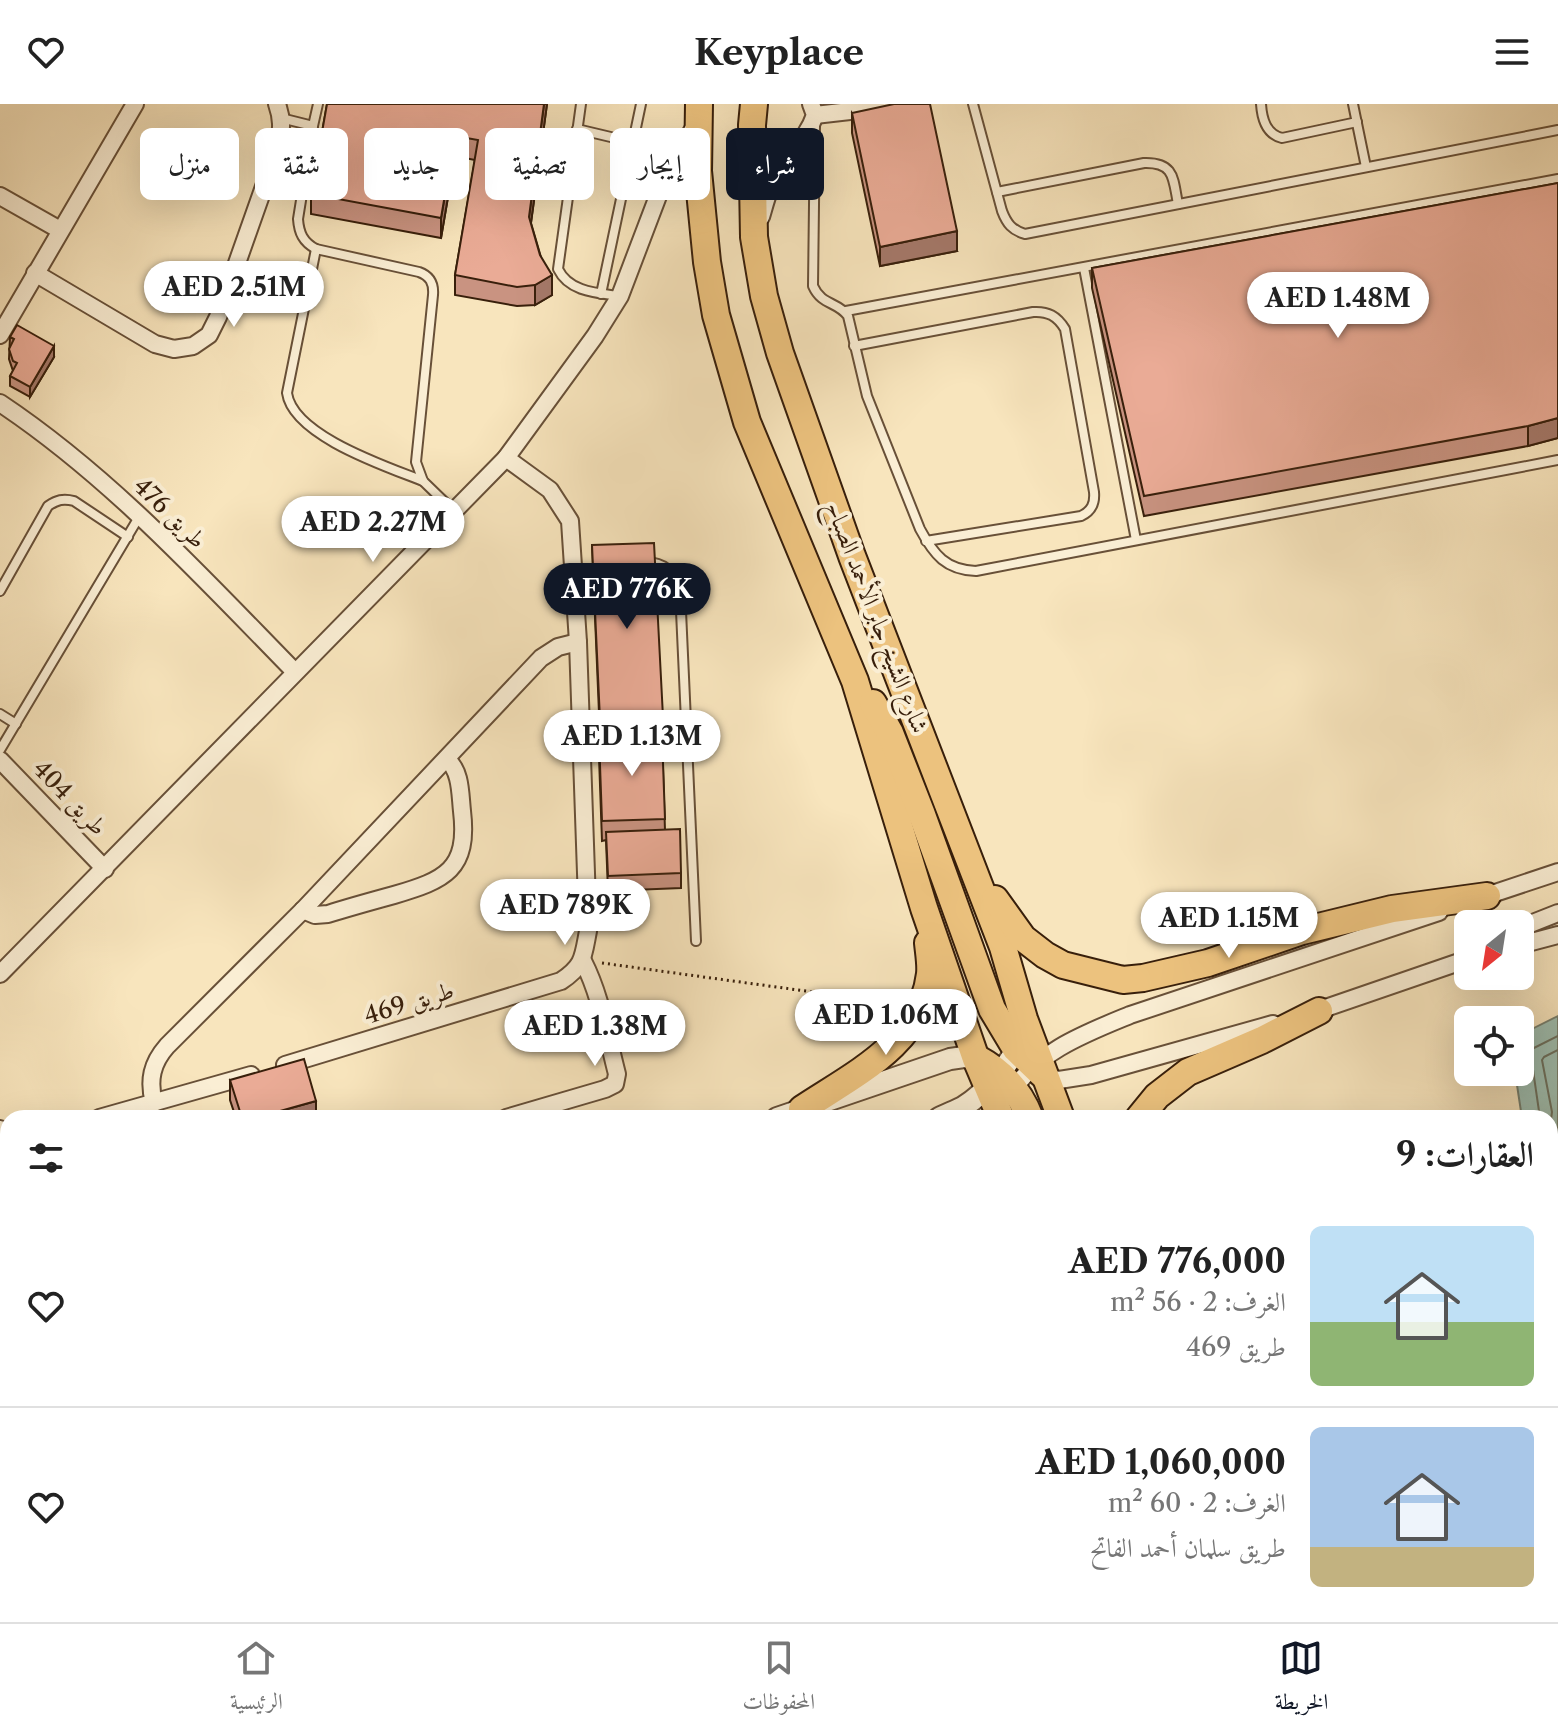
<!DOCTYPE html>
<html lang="ar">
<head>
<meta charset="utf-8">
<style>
  body { margin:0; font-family:"Libre Caslon Text",Amiri,serif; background:#f6f6f6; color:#222; direction:rtl; height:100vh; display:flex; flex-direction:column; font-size:30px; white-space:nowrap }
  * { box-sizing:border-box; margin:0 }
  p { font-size:26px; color:#767676 }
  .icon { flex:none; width:44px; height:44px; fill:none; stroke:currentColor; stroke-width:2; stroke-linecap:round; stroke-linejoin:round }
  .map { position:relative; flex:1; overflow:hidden; direction:ltr }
  .sheet { position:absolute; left:0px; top:1006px; width:1558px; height:512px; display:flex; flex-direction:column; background:#fff; border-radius:24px 24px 0 0; box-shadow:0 8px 32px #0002; direction:rtl }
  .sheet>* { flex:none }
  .top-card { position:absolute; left:24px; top:24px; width:800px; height:72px; direction:rtl; display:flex; gap:16px }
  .needle { width:52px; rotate:210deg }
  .tools { position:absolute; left:1454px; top:806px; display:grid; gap:16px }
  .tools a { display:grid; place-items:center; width:80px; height:80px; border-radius:12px; background:#fff; box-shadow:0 8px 32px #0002; font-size:40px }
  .price { position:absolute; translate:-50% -68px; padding:0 18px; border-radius:28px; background:#fff; color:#222; font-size:26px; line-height:52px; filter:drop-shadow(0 2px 4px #0008) }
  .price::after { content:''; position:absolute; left:50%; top:48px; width:24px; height:18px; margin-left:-12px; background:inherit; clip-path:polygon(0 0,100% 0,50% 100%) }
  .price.on { background:#111827; color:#fff }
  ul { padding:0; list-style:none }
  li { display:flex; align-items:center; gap:24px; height:200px; padding:0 24px }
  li+li { border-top:2px solid #e0e0e0 }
  li span { display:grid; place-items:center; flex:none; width:224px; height:160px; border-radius:12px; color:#555 }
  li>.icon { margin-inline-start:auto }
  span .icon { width:96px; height:96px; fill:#fffc; stroke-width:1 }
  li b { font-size:34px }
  h2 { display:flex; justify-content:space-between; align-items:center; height:96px; padding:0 24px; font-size:34px }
  .pill { padding:0 28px; border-radius:12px; background:#fff; box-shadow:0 8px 32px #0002; font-size:28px; line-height:72px }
  .pill.on { background:#111827; color:#fff }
  header { display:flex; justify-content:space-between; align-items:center; height:104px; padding:0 24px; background:#fff; font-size:36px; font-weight:700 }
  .tab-bar { display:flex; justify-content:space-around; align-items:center; height:112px; border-top:2px solid #e0e0e0; background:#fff; font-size:22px; color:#767676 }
  .tab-bar a { display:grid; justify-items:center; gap:4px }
  .tab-bar .on { color:#111827 }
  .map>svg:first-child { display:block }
  .water { fill:#9dbfb2; stroke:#757f6f; stroke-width:2 }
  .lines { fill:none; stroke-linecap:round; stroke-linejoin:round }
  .shore { stroke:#6a6f5e; stroke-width:2 }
  .service-casing { stroke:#685038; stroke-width:12 }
  .minor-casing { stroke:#685038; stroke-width:20 }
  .tertiary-casing { stroke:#685038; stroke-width:24 }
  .primary-casing { stroke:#381f0b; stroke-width:30 }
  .path { stroke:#381f0b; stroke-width:3; stroke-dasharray:2 4; stroke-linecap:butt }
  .service { stroke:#faeed4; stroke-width:8 }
  .minor { stroke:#faeed4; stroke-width:16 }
  .tertiary { stroke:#faeed4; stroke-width:20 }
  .primary { stroke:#ecc27e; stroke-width:26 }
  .wall { fill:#c99381; stroke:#381f0b; stroke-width:2 }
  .shaded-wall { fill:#a47869; stroke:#381f0b; stroke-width:2 }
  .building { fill:#eaab96; stroke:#381f0b; stroke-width:2 }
  .labels { text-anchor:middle; stroke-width:8; stroke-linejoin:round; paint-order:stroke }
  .street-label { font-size:24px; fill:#381f0b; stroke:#faeed4 }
</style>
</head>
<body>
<header><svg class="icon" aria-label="menu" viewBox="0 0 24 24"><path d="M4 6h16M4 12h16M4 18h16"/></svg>Keyplace<svg class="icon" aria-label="heart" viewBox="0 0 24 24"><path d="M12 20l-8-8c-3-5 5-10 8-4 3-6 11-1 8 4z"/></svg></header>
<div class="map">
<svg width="1558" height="1518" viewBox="0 0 1558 1518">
  <rect width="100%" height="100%" fill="#f8e5bd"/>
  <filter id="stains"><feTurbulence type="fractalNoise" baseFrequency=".0025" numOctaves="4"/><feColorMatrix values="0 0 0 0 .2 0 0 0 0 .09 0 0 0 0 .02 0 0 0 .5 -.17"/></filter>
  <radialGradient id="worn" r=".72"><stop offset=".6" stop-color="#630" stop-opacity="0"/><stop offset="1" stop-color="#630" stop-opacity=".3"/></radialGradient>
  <path class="water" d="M 1558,912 L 1558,1518 L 1338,1518 L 1336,1510 L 1550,1510 L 1550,1014 L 1522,1014 L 1515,968 L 1520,968 L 1520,931 Z"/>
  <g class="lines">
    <g class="shore">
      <path d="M 1540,1014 L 1533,966 L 1524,950 L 1526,948 L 1558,932"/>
      <path d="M 1550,1023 L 1552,1008 L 1542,956 L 1544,953 L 1558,946"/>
    </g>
    <g class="service-casing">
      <g id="service">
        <path d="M 318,0 L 313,22 L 298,115 C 299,129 303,138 316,145 L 419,168 C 430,172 434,179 433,191 L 416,358 L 423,377 L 454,407"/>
        <path d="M 581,0 L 558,165 C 569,188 597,189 619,192"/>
        <path d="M 973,0 L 1002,107 C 1007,120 1012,126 1025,130 L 1558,26"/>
        <path d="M 1261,0 C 1262,15 1266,30 1282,34 L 1357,18"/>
        <path d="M 1353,0 L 1366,63"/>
        <path d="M 281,14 L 313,22"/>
        <path d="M 815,20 L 813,182 C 822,202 837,197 848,212 L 867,292 L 920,425 C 934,451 946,466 976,467 L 1558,356"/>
        <path d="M 577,25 L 678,49"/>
        <path d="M 997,88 L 1144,59 C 1175,58 1173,75 1178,100"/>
        <path d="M 316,145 L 287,289 C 293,332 388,363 423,377"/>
        <path d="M 1084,164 L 1136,436"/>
        <path d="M 601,190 L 641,0"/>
        <path d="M 846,207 L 1558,75"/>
        <path d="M 854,242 L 1033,208 C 1048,207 1057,212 1065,225 L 1094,388 C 1095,399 1092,407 1081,412 L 926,437"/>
        <path d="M 645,458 C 665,458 673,468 680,485 L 696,837"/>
        <path d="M 0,487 L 48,402 C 57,396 63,394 74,397 L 128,433"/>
        <path d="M 0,610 L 16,620"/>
        <path d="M 0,646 L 139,413"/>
        <path d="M 42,1510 L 44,1518"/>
        <path d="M 823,1518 L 849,1510"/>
      </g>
    </g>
    <g class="minor-casing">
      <g id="minor">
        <path d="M 815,11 L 911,0"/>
        <path d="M 0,92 L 60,126"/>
        <path d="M 761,113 C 766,96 770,79 779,64 C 791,45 807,35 815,11 L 811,0"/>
        <path d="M 35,169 L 155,240 L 174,245 L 193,242 L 209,231 L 218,213 L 279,40 C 282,25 282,14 277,0"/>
        <path d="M 0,231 L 135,0"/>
        <path d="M 0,299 C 111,373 202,473 295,568"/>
        <path d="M 0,656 L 105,765"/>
        <path d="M 1480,794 L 1558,768"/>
        <path d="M 303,806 L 315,811 L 328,810 C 350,803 372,797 394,791 C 445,776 469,766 462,707 C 460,688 461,668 447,655"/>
        <path d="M 1520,824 L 1558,809"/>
        <path d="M 1520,841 L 1558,831"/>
        <path d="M 0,870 L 506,354 L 595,232 L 620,192 L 658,92 L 678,49 L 697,19"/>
        <path d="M 1311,909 L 1468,855"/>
        <path d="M 285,961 L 561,877 C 584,862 583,853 588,827 L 578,538 L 570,417 L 550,386 L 506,354"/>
        <path d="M 1046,974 L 1059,976 L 1091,971 L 1273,920"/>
        <path d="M 1010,991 C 1035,948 1086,929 1130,911 L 1439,808"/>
        <path d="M 154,999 C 148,976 152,959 167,942 L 303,806 L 541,554 L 558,543 L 578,538"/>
        <path d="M 99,1014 L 251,971"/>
        <path d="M 506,1014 L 605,985 L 615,980 L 617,970 C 607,932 601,892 583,857"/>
        <path d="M 0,1025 L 8,1034"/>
        <path d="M 0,1198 L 8,1195"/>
        <path d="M 793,1510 L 796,1518"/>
        <path d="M 137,1518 L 157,1510"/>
      </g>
    </g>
    <g class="tertiary-casing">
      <g id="tertiary">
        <path d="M 777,1014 L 950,955 L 964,953 L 976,955"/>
        <path d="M 939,1014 C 947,1010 955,1007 963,1003 C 987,988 1012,959 1022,932"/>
        <path d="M 0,1252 L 8,1249"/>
        <path d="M 0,1329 L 8,1326"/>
      </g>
    </g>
    <g class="primary-casing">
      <g id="primary">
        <path d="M 699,0 L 698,67 L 707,158 L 716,211 L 747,318 L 855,577 L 924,804 L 976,955 L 1001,1014"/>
        <path d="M 754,0 L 752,21 L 754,133 L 764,192 L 780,249 L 852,452 L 1003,843 L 1024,915 L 1061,1014"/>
        <path d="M 873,599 L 890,629 L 921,708 L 992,905 L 1016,945 L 1042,970"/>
        <path d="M 995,795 L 1023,834 L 1045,851 L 1063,861 L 1123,876 L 1143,874 L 1208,859 L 1302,827 L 1392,805 L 1487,792"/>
        <path d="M 978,955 C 1002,968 1020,988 1030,1014"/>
        <path d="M 802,1005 C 853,971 922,939 930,870 C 931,860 929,849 928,839"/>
        <path d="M 1139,1014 L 1157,992 L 1188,968 L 1262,936 L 1319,907"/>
        <path d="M 1168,1510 L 1171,1518"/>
        <path d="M 1213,1510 L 1216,1518"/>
      </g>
    </g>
    <path class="path" d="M 602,859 L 900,900"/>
    <use href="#service" class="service"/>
    <use href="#minor" class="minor"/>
    <use href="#tertiary" class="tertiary"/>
    <use href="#primary" class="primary"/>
  </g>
  <g class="wall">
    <path d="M 327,0 L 547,0 L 531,119 L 552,191 L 535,201 L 517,202 L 455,191 L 455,171 L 475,56 L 455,52 L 441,134 L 311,110 L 311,90 Z"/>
    <path d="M 852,9 L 957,147 L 880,162 L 852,29 Z"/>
    <path d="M 1558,79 L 1558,334 L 1528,342 L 1144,412 L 1092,184 L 1092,164 Z"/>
    <path d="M 10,233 L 54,253 L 30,293 L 10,282 L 10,272 L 13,267 L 9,255 Z"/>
    <path d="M 592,441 L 663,613 L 662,633 L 665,726 L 681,769 L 681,784 L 608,787 L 606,736 L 602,737 L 599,653 L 600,633 Z"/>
    <path d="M 230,976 L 316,1014 L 236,1014 L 230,996 Z"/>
  </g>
  <g class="shaded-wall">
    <path d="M 544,0 L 547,0 L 529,133 L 529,113 Z"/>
    <path d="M 455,32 L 455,52 L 441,134 L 441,114 Z"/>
    <path d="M 957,127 L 957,147 L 880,162 L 880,143 Z"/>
    <path d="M 552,171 L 552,191 L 535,201 L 535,181 Z"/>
    <path d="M 54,242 L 54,253 L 30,293 L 30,283 Z"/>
    <path d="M 1558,314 L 1558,334 L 1528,342 L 1528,322 Z"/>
    <path d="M 316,997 L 316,1014 L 255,1014 Z"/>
    <path d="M 8,1090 L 8,1110 L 0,1112 L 0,1092 Z"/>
    <path d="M 8,1459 L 8,1474 L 0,1477 L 0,1462 Z"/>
  </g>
  <g class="building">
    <path d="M 327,0 L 544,0 L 529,113 L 540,151 L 552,171 L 535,181 L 517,183 L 455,171 L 478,36 L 455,32 L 441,114 L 311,90 Z"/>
    <path d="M 894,0 L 930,0 L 957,127 L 880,143 L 852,9 Z"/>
    <path d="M 1558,79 L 1558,314 L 1528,322 L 1144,392 L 1092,164 Z"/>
    <path d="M 17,221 L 54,242 L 30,283 L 10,272 L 17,259 L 13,257 L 9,245 L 14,235 L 10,233 Z"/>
    <path d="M 654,439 L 663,613 L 600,616 L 592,441 Z"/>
    <path d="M 662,631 L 665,715 L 602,717 L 599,633 Z"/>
    <path d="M 680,725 L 681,769 L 608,772 L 606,728 Z"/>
    <path d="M 304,955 L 316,997 L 255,1014 L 242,1014 L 230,976 Z"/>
    <path d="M 8,1042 L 8,1090 L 0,1092 L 0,1044 Z"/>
    <path d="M 0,1431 L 8,1455 L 8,1459 L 0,1462 Z"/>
  </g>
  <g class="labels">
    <g class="street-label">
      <text transform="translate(170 409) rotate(44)" y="8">طريق 476</text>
      <text transform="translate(877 513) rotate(69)" y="8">شارع الشيخ جابر الأحمد الصباح</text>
      <text transform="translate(70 694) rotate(46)" y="8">طريق 404</text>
      <text transform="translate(409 899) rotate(-17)" y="8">طريق 469</text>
    </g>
  </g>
  <rect width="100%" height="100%" filter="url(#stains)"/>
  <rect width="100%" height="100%" fill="url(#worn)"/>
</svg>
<div class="tools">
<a><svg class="needle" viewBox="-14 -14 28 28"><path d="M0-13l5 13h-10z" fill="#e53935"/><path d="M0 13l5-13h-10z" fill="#767676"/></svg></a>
<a><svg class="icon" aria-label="locate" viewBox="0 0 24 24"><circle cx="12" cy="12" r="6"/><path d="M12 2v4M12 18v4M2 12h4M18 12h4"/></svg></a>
</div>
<b class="price" style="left:234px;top:225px">AED 2.51M</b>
<b class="price" style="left:1338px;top:236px">AED 1.48M</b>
<b class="price" style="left:373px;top:460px">AED 2.27M</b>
<b class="price on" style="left:627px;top:527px">AED 776K</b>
<b class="price" style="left:632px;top:674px">AED 1.13M</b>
<b class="price" style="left:565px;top:843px">AED 789K</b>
<b class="price" style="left:1229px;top:856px">AED 1.15M</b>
<b class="price" style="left:886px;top:953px">AED 1.06M</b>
<b class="price" style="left:595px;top:964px">AED 1.38M</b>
<div class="top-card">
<a class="pill on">شراء</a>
<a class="pill">إيجار</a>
<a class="pill">تصفية</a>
<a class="pill">جديد</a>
<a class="pill">شقة</a>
<a class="pill">منزل</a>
</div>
<section class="sheet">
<h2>العقارات: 9<svg class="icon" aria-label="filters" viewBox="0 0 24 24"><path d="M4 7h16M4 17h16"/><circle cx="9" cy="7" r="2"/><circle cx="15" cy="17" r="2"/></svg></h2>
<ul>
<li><span style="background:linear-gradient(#bfe0f5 60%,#8fb573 0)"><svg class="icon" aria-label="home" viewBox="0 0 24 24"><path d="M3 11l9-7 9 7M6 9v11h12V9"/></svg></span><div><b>AED 776,000</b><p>الغرف: 2 · 56 m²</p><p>طريق 469</p></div><svg class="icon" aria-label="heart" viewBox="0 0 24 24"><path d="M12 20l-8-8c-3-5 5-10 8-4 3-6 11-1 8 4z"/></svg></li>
<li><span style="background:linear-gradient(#a9c7e8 75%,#c2b280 0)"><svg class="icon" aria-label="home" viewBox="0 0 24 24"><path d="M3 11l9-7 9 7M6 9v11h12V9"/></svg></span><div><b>AED 1,060,000</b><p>الغرف: 2 · 60 m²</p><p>طريق سلمان أحمد الفاتح</p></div><svg class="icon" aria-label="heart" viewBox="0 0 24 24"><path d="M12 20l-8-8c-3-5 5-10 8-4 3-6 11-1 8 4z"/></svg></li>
</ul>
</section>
</div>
<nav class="tab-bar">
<a class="on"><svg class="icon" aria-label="map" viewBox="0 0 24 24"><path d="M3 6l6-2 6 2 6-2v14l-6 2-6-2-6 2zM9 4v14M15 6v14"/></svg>الخريطة</a>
<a><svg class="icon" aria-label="saved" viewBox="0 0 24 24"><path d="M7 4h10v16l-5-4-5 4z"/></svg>المحفوظات</a>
<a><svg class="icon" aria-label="home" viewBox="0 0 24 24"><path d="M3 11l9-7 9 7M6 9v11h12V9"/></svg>الرئيسية</a>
</nav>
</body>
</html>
